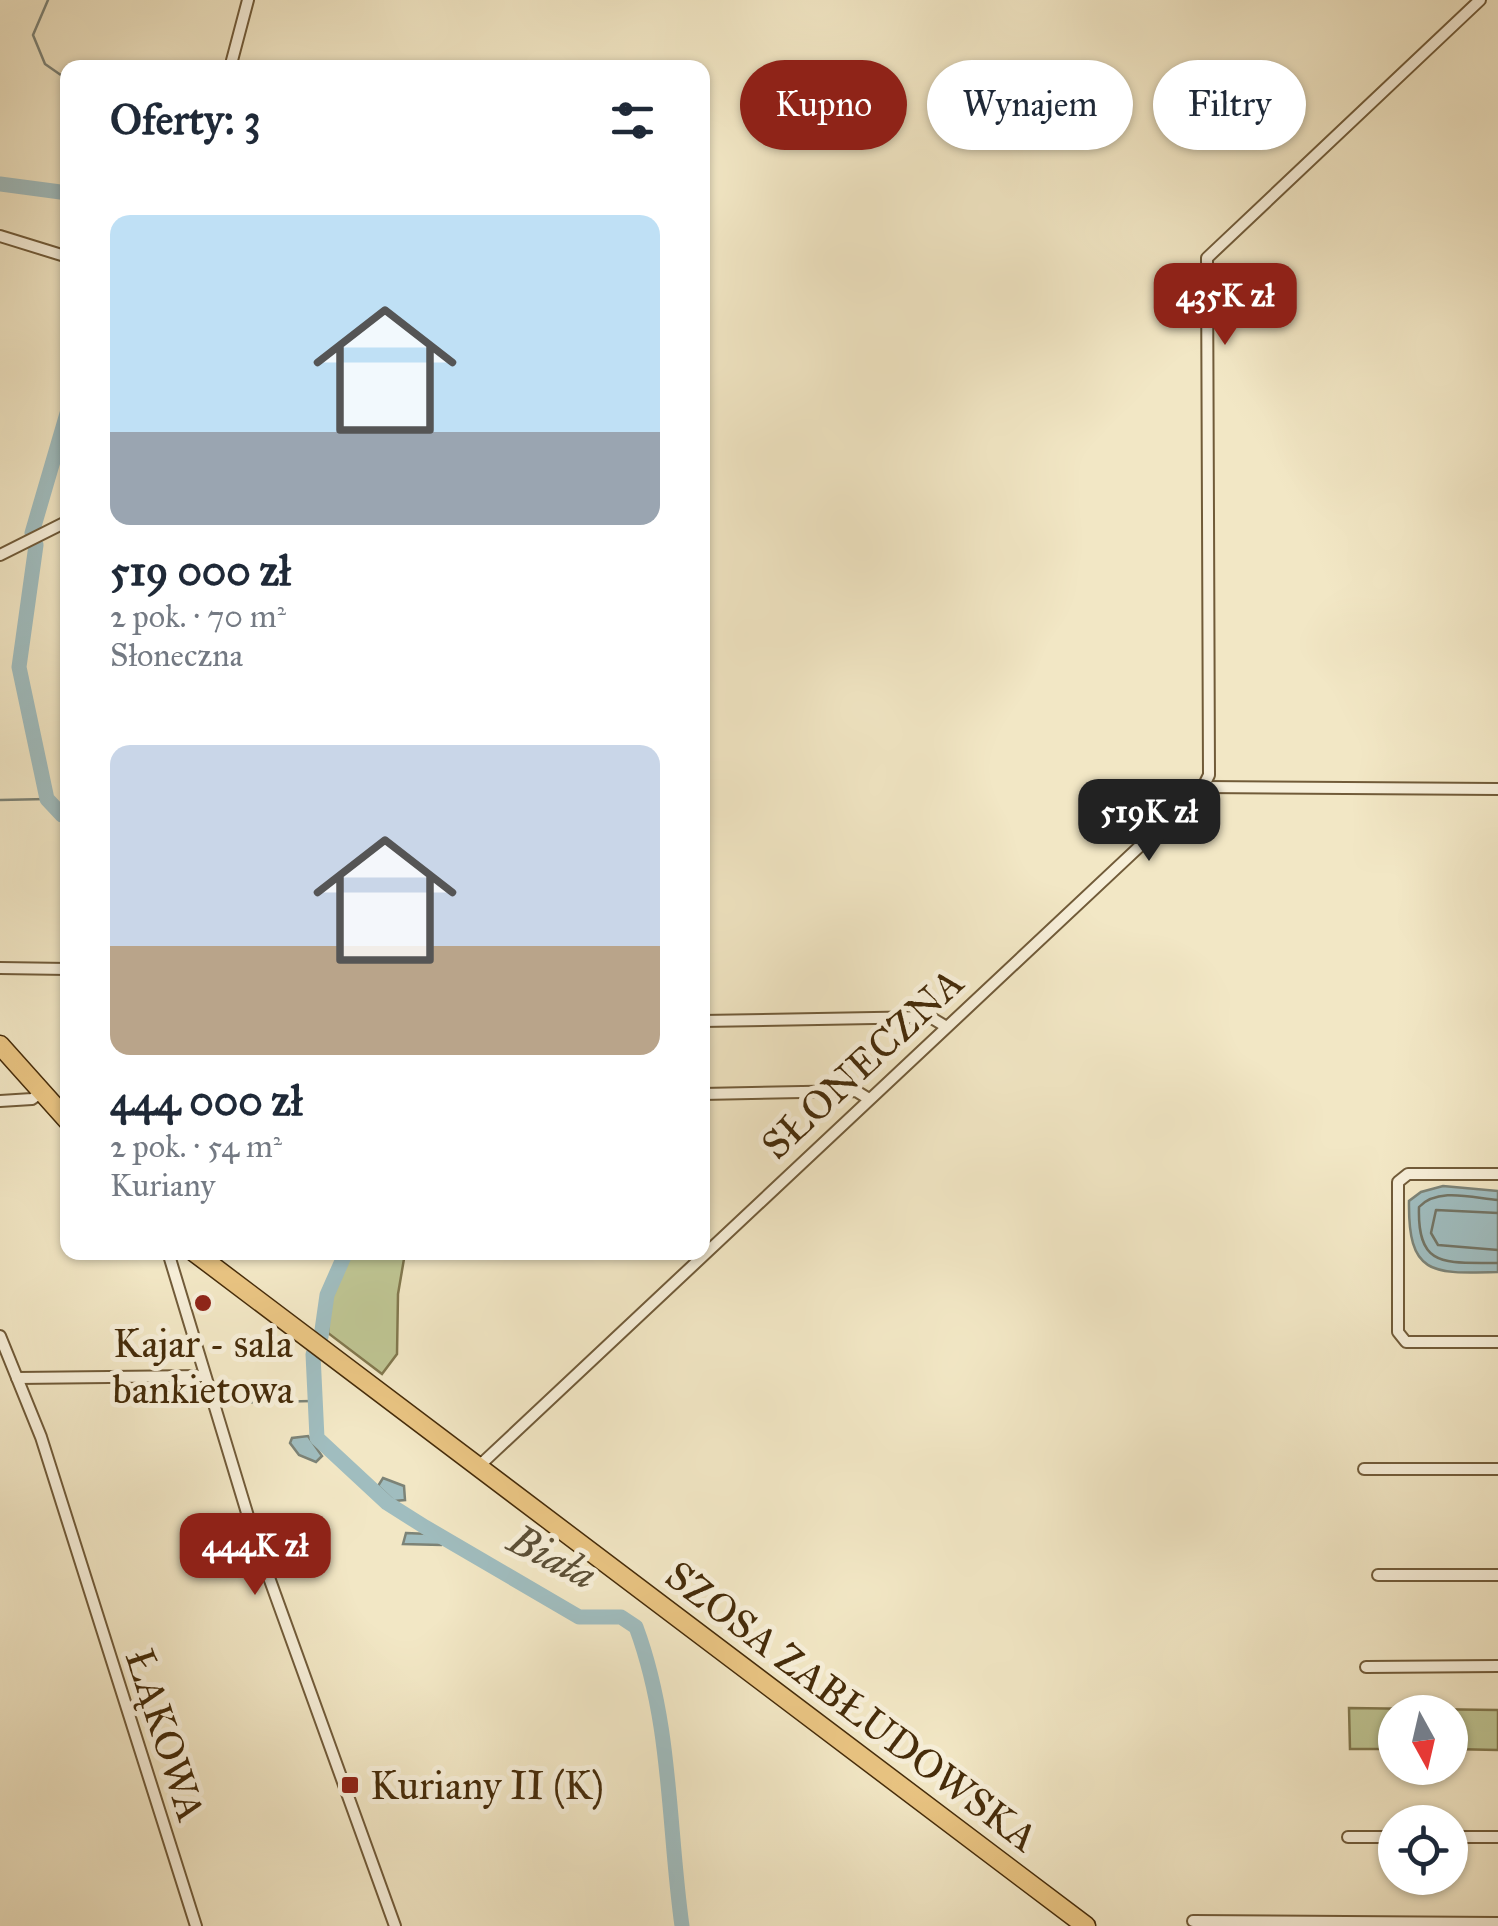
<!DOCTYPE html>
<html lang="pl">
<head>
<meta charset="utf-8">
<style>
  body { margin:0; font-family:"IM FELL Great Primer",serif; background:#f2f2f3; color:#1f2937; height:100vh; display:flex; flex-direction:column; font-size:38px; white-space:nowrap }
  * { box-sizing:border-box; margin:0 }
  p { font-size:32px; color:#747a83 }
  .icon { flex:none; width:55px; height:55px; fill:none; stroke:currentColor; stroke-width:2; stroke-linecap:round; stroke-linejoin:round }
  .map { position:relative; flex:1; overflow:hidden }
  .side { position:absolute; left:60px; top:60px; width:650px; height:1200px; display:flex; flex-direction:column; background:#fff; border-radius:20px; box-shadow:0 2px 8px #0004 }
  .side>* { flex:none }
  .guide { position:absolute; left:740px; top:60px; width:608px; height:90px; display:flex; gap:20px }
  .needle { width:65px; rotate:172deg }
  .controls { position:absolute; left:1378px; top:1695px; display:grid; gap:20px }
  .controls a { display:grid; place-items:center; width:90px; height:90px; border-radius:50%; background:#fff; box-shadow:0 2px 8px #0004; font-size:50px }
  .price { position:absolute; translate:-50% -85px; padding:0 22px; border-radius:20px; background:#8f2418; color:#fff; font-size:32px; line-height:65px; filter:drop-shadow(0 2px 5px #0008) }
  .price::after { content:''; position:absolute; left:50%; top:60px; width:30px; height:22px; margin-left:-15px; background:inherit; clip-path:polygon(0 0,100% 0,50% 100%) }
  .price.current { background:#222; color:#fff }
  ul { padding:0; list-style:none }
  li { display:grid; align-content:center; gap:20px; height:530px; padding:0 50px }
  li span { display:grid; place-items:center; height:310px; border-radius:20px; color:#555 }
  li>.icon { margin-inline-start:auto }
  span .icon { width:180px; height:180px; fill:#fffc; stroke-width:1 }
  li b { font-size:42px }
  h2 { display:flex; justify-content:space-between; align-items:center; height:120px; padding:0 50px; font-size:42px }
  .chip { padding:0 35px; border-radius:45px; background:#fff; box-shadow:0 2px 8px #0004; font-size:35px; line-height:90px }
  .chip.current { background:#8f2418; color:#fff }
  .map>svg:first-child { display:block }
  .green { fill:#bec492; stroke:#82784e; stroke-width:2.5 }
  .water { fill:#a0bdbf; stroke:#7c8377; stroke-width:2.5 }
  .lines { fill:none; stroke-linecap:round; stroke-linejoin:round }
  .shore { stroke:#737464; stroke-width:2.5 }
  .stream { stroke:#7c8377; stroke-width:2.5 }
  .river { stroke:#a0bdbf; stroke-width:15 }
  .minor-casing { stroke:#715b39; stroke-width:14 }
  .trunk-casing { stroke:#462c0a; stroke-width:21 }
  .minor { stroke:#f7efd9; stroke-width:10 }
  .trunk { stroke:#e9c482; stroke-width:18 }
  .poi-dot { fill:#8f2418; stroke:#f7efd9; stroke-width:4 }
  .labels { text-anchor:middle; stroke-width:10; stroke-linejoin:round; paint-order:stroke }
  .street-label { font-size:40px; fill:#462c0a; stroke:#f7efd9 }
  .poi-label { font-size:40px; fill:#462c0a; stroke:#f7efd9 }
  .water-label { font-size:42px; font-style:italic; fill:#5c5037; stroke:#f7efd9 }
</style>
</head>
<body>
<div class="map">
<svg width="1498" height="1926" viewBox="0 0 1498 1926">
  <rect width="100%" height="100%" fill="#f2e7c5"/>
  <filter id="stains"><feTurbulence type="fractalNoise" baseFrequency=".002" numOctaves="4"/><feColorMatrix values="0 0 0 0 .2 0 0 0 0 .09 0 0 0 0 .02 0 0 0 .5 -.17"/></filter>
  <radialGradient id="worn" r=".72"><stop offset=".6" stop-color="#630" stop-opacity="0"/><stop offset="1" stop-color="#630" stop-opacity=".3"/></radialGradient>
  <g class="green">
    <path d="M 349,1253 L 405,1253 L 398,1294 L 397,1354 L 382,1374 L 328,1333 L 329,1303 Z"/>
    <path d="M 1349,1708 L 1498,1710 L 1498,1750 L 1450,1749 L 1450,1712 L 1395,1712 L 1395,1749 L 1350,1749 Z"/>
  </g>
  <g class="water">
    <path d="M 1443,1186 L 1498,1191 L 1498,1272 C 1431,1274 1408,1275 1409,1201 L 1421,1192 Z"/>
    <path d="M 308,1436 L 322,1456 L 316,1462 L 299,1455 L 290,1443 L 292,1438 Z"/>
    <path d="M 383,1478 L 404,1486 L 405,1500 L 394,1501 L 378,1486 Z"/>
    <path d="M 406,1533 L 429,1534 L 442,1540 L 441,1545 L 403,1544 Z"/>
  </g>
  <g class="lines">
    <g class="shore">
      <path d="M 1498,1200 C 1473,1198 1438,1187 1419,1207 C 1417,1270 1447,1262 1498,1263"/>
      <path d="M 1498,1213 L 1436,1210 L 1431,1233 L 1438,1245 L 1498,1250"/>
    </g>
    <g class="stream">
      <path d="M 48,0 L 33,35 L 45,64 L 68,80"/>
      <path d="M 0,800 L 47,799"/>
      <path d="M 224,1403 L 313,1401"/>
    </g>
    <g class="river">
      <path d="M 0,184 L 68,193"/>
      <path d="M 32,533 L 68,410"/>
      <path d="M 36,545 L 19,667 L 47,799 L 62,815"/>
      <path d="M 321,1337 L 327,1295 L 346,1252"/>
      <path d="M 313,1354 L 317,1438 L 387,1503 L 425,1527 L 579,1617 L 621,1617 L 636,1627 C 672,1724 668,1827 682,1926"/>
    </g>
    <g class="minor-casing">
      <g id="minor">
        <path d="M 230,68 L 248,0"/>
        <path d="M 0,236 L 68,257"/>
        <path d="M 0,555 L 68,521"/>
        <path d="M 1203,787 L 1498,789"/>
        <path d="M 0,968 L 68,969"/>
        <path d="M 702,1021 L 930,1017 L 945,1026"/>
        <path d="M 702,1094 L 856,1091 L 869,1099"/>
        <path d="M 0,1101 L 32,1099 L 42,1092"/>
        <path d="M 1498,1174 L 1408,1174 L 1398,1182 L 1398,1332 L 1406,1342 L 1498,1342"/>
        <path d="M 168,1252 L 254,1536 L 395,1926"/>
        <path d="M 0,1336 L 41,1437 L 196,1926"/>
        <path d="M 17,1378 L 202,1376"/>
        <path d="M 478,1467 L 1203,787 L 1209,775 L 1207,258 L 1480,0"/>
        <path d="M 1364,1469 L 1498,1469"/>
        <path d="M 1378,1575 L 1498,1575"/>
        <path d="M 1366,1667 L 1498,1666"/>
        <path d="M 1348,1837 L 1395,1837"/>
        <path d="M 1450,1837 L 1498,1837"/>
        <path d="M 1193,1921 L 1498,1923"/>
      </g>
    </g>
    <g class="trunk-casing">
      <g id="trunk">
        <path d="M 0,1045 L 68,1121"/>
        <path d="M 194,1252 L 1086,1926"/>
      </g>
    </g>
    <use href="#minor" class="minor"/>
    <use href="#trunk" class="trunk"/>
  </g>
  <g class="poi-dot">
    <circle cx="203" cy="1303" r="10"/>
    <rect x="340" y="1775" width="20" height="20" rx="5"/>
  </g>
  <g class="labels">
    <g class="street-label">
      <text transform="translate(862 1063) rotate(-43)" y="14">SŁONECZNA</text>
      <text transform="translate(852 1706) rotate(37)" y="14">SZOSA ZABŁUDOWSKA</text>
      <text transform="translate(166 1735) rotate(72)" y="14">ŁĄKOWA</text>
    </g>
    <g class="poi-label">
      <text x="203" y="1357">Kajar - sala<tspan x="203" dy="46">bankietowa</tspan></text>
      <text x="370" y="1799" text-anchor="start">Kuriany II (K)</text>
    </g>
    <g class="water-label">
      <text transform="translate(553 1556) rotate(27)" y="15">Biała</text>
    </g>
  </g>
  <rect width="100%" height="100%" filter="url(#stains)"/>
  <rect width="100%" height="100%" fill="url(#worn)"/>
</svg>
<div class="controls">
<a><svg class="needle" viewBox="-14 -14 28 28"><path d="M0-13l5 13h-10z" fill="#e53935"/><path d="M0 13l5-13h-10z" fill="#747a83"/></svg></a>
<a><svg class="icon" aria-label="locate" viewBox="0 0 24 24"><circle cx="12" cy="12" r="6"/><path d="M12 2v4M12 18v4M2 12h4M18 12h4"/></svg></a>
</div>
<b class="price" style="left:1225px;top:348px">435K zł</b>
<b class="price current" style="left:1149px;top:864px">519K zł</b>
<b class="price" style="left:255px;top:1598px">444K zł</b>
<div class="guide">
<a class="chip current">Kupno</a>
<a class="chip">Wynajem</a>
<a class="chip">Filtry</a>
</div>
<section class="side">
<h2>Oferty: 3<svg class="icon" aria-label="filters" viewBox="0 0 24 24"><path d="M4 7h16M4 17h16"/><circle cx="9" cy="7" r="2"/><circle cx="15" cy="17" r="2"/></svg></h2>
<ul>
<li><span style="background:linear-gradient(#bfe0f5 70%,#9aa5b1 0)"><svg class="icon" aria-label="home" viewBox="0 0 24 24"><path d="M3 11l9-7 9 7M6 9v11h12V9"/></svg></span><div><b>519 000 zł</b><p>2 pok. · 70 m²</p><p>Słoneczna</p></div></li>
<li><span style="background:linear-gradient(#c9d6e8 65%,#b9a48a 0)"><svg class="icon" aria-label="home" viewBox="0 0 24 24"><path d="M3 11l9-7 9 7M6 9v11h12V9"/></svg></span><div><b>444 000 zł</b><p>2 pok. · 54 m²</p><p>Kuriany</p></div></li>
</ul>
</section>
</div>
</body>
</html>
